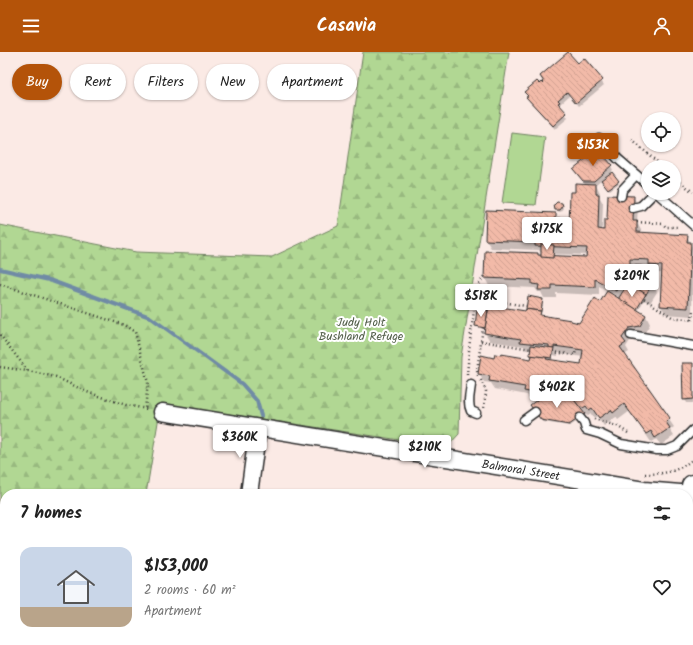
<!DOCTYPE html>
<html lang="en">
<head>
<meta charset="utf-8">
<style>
  body { margin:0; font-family:Kalam,sans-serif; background:#f2f2f2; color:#222; height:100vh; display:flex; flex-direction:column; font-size:15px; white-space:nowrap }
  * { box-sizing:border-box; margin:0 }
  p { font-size:13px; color:#767676 }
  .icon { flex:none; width:22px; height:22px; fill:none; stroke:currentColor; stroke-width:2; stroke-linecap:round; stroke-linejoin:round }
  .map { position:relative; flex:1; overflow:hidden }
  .drawer { position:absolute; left:0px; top:437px; width:693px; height:156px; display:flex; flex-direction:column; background:#fff; border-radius:16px 16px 0 0; box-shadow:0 1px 3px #0004 }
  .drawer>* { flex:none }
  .banner { position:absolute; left:12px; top:12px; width:400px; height:36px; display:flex; gap:8px }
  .controls { position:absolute; left:641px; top:60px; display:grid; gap:8px }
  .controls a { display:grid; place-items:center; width:40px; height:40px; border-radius:50%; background:#fff; box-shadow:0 1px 3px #0004; font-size:20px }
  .price { position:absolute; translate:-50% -34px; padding:0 9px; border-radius:4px; background:#fff; color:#222; font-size:13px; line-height:26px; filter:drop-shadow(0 1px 2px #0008) }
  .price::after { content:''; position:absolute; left:50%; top:24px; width:12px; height:9px; margin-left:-6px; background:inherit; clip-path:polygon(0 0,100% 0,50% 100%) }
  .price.on { background:#b45309; color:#fff }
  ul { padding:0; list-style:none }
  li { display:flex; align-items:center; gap:12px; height:100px; padding:0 20px }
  li span { display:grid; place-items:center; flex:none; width:112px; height:80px; border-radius:12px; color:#555 }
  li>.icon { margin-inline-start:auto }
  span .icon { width:48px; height:48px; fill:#fffc; stroke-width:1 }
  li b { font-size:17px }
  h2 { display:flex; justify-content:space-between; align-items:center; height:48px; padding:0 20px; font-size:17px }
  .chip { padding:0 14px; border-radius:18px; background:#fff; box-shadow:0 1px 3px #0004; font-size:14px; line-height:36px }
  .chip.on { background:#b45309; color:#fff }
  header { display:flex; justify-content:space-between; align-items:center; height:52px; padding:0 20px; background:#b45309; color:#fff; font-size:18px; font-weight:700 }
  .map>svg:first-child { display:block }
  .forest { fill:url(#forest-firs); stroke:#6e815f }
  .park { fill:#b1d793; stroke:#6e815f }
  .shadow { fill:#0003; fill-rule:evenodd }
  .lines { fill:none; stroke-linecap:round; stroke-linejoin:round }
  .stream { stroke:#6f8ba5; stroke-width:4 }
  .building { fill:url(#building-back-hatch); stroke:#2b2b2b }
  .lane-casing { stroke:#2b2b2b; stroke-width:11 }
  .street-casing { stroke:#2b2b2b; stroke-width:19 }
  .secondary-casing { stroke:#2b2b2b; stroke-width:25 }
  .path { stroke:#2b2b2b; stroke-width:2.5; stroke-dasharray:1 3; stroke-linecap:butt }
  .lane { stroke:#fff; stroke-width:8 }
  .street { stroke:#fff; stroke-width:16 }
  .secondary { stroke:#fff; stroke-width:22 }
  .labels { text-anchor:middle; stroke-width:4; stroke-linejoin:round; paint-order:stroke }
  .park-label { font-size:12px; fill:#535f4a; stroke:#fff }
  .street-label { font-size:12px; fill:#2b2b2b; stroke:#fff }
</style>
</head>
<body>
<header><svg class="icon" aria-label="menu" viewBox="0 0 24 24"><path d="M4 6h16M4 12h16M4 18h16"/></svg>Casavia<svg class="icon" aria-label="person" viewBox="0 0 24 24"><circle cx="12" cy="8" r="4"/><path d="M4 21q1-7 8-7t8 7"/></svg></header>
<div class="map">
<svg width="693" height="593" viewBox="0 0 693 593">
  <defs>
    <pattern id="forest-firs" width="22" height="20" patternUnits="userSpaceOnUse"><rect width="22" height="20" fill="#b1d793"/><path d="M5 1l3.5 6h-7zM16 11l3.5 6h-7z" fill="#98b97f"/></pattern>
    <pattern id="building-back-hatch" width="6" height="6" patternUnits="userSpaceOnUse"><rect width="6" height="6" fill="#f2baa8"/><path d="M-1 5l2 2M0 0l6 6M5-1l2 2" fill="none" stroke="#d0a091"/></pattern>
  </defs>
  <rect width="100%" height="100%" fill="#fbeae5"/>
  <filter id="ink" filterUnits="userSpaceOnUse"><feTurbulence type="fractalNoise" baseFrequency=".025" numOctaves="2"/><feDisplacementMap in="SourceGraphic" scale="8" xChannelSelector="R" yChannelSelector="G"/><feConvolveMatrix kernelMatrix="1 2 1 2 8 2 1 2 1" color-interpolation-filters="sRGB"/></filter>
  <g filter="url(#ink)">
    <path class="forest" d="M 363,0 L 509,0 L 461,305 L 459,382 L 447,395 L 161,352 L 146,442 L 5,442 L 5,588 L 123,588 L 122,593 L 0,593 L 0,173 L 136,200 L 272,205 L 338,174 Z"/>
    <path class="park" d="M 512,81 L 545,85 L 536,153 L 502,151 Z"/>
    <g class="shadow">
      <path d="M 584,8 L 604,33 L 579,54 L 570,43 L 560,52 L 560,55 L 568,66 L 555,77 L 529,49 L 526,40 L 578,12 Z"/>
      <path d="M 597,98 L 611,114 L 613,118 L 611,120 L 619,131 L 610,138 L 602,127 L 596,132 L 600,141 L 600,146 L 603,151 L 602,178 L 604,179 L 608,169 L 633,145 L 638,153 L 637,171 L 641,178 L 641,182 L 687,184 L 693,196 L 692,264 L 666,262 L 661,254 L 663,221 L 655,221 L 652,216 L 641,215 L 646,223 L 645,227 L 652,232 L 657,240 L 650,251 L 644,248 L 638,259 L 646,264 L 650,272 L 644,282 L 633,284 L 626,295 L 629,300 L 624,303 L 674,375 L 670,378 L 674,384 L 661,393 L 656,387 L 651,390 L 630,359 L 618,368 L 616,365 L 604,374 L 597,364 L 594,366 L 591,362 L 588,364 L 583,361 L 585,364 L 570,374 L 543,370 L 531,354 L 538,348 L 530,347 L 527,343 L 495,337 L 491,331 L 484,330 L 479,322 L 495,307 L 532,309 L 532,298 L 526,298 L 524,294 L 490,289 L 485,281 L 486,277 L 477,275 L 476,274 L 478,258 L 489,259 L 526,260 L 542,248 L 543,249 L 541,262 L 543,265 L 580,272 L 601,251 L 608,239 L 599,234 L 599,243 L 556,241 L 556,246 L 544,246 L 541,240 L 538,240 L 535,236 L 489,234 L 485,226 L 539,204 L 542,205 L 542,202 L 539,198 L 491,196 L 486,188 L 487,159 L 556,162 L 558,167 L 563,167 L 570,178 L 576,141 L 586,132 L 576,121 ZM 554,202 L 587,203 L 587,206 L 554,205 ZM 623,229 L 628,230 L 628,233 L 622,242 ZM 612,241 L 620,246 L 619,248 L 611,243 ZM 558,301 L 583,305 L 582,313 L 552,309 L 553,303 L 558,304 Z"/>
      <path d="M 561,152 L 564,156 L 561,160 L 557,159 L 556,157 Z"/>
      <path d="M 693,312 L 693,351 L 686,351 L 684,347 Z"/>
    </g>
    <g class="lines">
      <path class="stream" d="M 0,217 L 49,228 L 150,265 L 242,332 L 257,349 L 261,364"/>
    </g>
    <g class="building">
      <path d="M 568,0 L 578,11 L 584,6 L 603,28 L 576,51 L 567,40 L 558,48 L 560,50 L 558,51 L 567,61 L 553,74 L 526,45 L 528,44 L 524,40 L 537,29 L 540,32 L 542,30 L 543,31 L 544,30 L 540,24 Z"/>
      <path d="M 598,97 L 612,113 L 594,129 L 583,129 L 573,117 Z"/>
      <path d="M 612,120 L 619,129 L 608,137 L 601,128 Z"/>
      <path d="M 575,131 L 596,132 L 596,142 L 599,142 L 598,177 L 604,178 L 604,168 L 607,168 L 608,143 L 634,144 L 633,169 L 637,169 L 637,180 L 688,183 L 687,190 L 691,190 L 688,256 L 660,254 L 662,214 L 649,213 L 649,208 L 630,207 L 630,213 L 642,214 L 641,224 L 653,231 L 645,244 L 627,232 L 627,222 L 619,222 L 618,235 L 616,239 L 595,227 L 595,235 L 552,233 L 552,238 L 538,238 L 539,233 L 532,232 L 532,228 L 484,226 L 485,199 L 538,201 L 538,203 L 586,205 L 587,196 L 535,194 L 535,190 L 485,188 L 486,158 L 556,161 L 556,166 L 564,166 L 564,177 L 569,177 L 570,140 L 575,140 Z"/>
      <path d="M 557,150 L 562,151 L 563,154 L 560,158 L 555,158 L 554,153 Z"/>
      <path d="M 541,192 L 554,193 L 553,206 L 541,205 Z"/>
      <path d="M 628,231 L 646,242 L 635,260 L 617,249 Z"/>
      <path d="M 607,239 L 646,263 L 640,274 L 629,276 L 622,286 L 626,291 L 620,295 L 670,366 L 666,370 L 670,376 L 655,386 L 651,379 L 646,382 L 624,352 L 613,361 L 611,358 L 599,366 L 592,356 L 589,358 L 586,354 L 583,356 L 579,354 L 574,348 L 575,341 L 576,340 L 543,334 L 541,342 L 524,339 L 525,335 L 489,329 L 490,324 L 478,322 L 481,303 L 494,306 L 495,302 L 501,303 L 501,302 L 531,307 L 532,303 L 547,305 L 546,307 L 581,312 L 583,298 L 554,294 L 554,296 L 549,296 L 549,293 L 520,290 L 521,287 L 484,281 L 489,253 L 525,259 L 526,257 L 541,259 L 540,263 L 571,268 L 571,269 L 579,271 L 595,246 L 600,250 Z"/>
      <path d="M 528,244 L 543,247 L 541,259 L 526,257 Z"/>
      <path d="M 477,257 L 488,258 L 485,276 L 475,274 Z"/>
      <path d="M 531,293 L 554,296 L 552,306 L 530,303 Z"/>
      <path d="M 682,311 L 693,311 L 693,347 L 683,348 Z"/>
      <path d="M 548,340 L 571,344 L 585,362 L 569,373 L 541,368 L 530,353 Z"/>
    </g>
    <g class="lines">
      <g class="lane-casing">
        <g id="lane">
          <path d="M 599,86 L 618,107 L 648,133"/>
          <path d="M 657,141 L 693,173"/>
          <path d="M 621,144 L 622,138 L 636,123"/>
          <path d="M 633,156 L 641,154 L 654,141"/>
          <path d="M 631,283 L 693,294"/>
          <path d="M 471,333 C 470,342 467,351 471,359 L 476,361"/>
          <path d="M 580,366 L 584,371 L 586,378 L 600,382 L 621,392 L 657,398 L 667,398 L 677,394 L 693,378"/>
          <path d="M 524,368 L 535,360"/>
        </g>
      </g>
      <g class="street-casing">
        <g id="street">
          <path d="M 162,360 L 644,438 L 692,442"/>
          <path d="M 249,442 L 258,376"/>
          <path d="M 284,588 L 314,593"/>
          <path d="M 226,593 L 227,588"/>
        </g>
      </g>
      <g class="secondary-casing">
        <path id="secondary" d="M 693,434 L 692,442 L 693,448"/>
      </g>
      <g class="path">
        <path d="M 632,88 L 663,115"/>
        <path d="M 674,125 L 693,140"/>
        <path d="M 637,170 L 663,172 L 666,175 L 679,175"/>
        <path d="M 0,232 L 124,273 L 135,280 L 148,331 L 145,357"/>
        <path d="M 644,247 L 672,265 L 693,268"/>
        <path d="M 485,258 L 487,250 L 490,248 L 526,254"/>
        <path d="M 692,268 L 693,259"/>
        <path d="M 0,283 L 28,319"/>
        <path d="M 481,289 L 531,297"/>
        <path d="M 553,300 L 575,303 L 576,297"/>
        <path d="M 0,315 L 28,319 L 56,325 L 87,340 L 126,353 L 147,357"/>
        <path d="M 467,323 L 470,288 L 477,236 L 484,224"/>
        <path d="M 478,324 L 477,319 L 483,275"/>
        <path d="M 481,328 L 486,339 L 484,356"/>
        <path d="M 594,367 L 617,374 L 628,381"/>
        <path d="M 645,422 C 665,422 677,420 693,407"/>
      </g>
      <use href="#lane" class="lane"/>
      <use href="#street" class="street"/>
      <use href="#secondary" class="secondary"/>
    </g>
  </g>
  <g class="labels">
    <g class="park-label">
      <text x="361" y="274">Judy Holt<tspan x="361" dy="14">Bushland Refuge</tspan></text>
    </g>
    <g class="street-label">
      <text transform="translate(521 418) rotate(9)" y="4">Balmoral Street</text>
    </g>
  </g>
</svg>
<div class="controls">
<a><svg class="icon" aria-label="locate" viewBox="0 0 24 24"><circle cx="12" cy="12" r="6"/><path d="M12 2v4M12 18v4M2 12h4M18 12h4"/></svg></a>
<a><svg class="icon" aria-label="layers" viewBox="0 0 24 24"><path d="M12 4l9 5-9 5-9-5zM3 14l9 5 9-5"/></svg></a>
</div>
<b class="price on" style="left:593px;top:115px">$153K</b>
<b class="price" style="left:547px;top:199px">$175K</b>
<b class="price" style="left:632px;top:246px">$209K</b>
<b class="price" style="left:481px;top:266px">$518K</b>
<b class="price" style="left:557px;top:357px">$402K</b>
<b class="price" style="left:240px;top:407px">$360K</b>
<b class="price" style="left:425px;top:417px">$210K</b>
<div class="banner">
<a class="chip on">Buy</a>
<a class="chip">Rent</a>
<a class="chip">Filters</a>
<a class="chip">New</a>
<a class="chip">Apartment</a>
</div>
<section class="drawer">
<h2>7 homes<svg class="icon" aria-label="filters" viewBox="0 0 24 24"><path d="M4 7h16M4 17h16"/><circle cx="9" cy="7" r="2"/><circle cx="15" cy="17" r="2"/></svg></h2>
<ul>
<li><span style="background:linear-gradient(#c9d6e8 75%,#b9a48a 0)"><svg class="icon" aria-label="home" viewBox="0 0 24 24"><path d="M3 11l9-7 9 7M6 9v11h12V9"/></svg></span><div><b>$153,000</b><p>2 rooms · 60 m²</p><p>Apartment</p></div><svg class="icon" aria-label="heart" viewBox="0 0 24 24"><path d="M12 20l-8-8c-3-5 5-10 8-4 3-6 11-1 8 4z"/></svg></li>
</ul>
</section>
</div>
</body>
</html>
